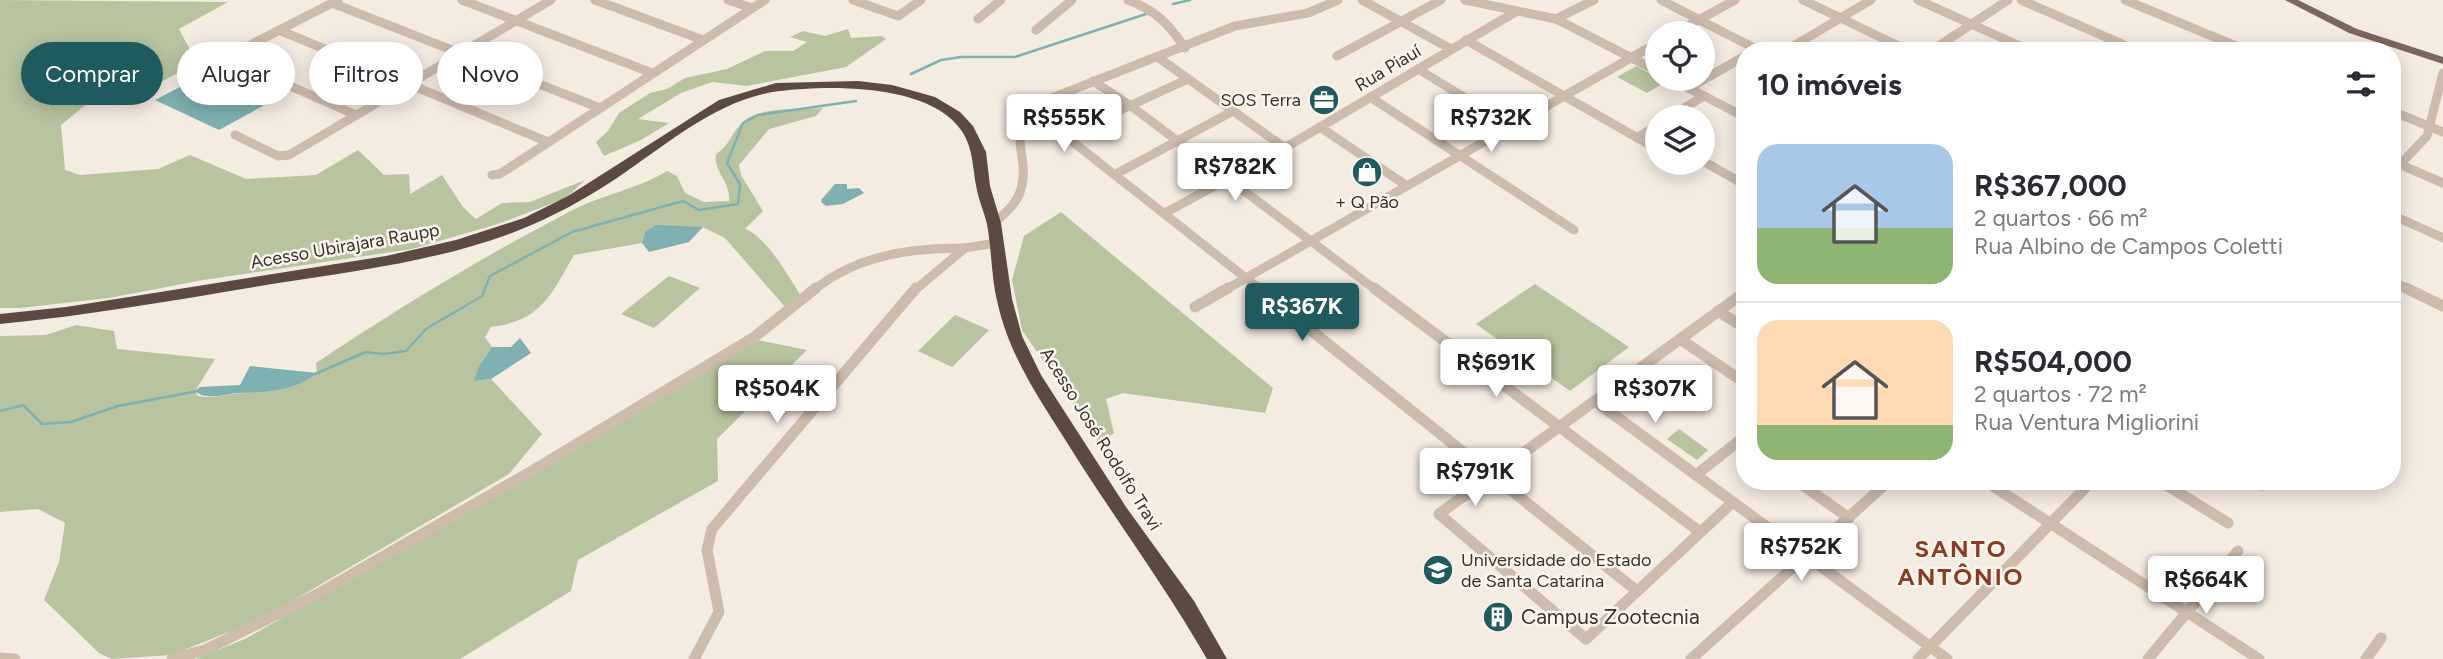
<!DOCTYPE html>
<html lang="pt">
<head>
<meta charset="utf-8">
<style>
  body { margin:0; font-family:Figtree,sans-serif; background:#f2f2f3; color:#2b2b33; height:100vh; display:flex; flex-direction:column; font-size:26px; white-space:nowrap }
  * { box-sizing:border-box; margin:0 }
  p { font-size:23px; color:#7c7c81 }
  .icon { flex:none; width:38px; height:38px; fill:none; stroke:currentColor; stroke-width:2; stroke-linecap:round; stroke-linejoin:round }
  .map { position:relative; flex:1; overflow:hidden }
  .drawer { position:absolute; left:1736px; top:42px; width:665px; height:448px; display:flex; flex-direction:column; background:#fff; border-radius:28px; box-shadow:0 4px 18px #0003 }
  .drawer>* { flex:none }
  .guide { position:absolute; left:21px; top:42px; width:665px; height:63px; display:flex; gap:14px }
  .buttons { position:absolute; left:1645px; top:21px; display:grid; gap:14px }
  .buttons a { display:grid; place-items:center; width:70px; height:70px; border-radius:50%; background:#fff; box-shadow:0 4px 18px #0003; font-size:35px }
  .price { position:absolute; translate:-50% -60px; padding:0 16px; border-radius:7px; background:#fff; color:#222; font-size:23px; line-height:46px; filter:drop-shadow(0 2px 4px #0008) }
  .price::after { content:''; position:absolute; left:50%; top:42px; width:21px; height:16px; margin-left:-10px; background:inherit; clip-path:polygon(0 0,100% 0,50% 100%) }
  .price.active { background:#1f5a5e; color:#fff }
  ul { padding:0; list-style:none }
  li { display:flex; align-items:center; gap:21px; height:175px; padding:0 21px }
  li+li { border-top:2px solid #e1e1e2 }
  li span { display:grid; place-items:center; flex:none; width:196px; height:140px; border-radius:21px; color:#555 }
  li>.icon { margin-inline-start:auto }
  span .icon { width:84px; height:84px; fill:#fffc; stroke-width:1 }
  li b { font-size:30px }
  h2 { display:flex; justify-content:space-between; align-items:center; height:84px; padding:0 21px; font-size:30px }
  .pill { padding:0 24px; border-radius:32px; background:#fff; box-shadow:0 4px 18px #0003; font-size:24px; line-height:63px }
  .pill.active { background:#1f5a5e; color:#fff }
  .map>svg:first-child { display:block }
  .green { fill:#b8c4a0 }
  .water { fill:#7fb0b2 }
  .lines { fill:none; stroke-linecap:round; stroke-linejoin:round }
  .stream { stroke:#7fb0b2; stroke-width:2.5 }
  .minor-far1 { stroke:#cdbbac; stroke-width:9 }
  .minor { stroke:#cdbbac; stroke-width:11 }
  .major { fill:#7d675c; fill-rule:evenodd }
  .highway { fill:#5c4a42; fill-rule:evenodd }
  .labels { text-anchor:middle; stroke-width:5; stroke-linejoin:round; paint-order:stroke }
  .street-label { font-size:18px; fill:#3b302b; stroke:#fbf5ee }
  .poi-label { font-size:18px; fill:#3b302b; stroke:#fbf5ee; text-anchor:end }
  .near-poi-label { font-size:21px; fill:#3b302b; stroke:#fbf5ee; text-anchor:start }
  .district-label { font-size:24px; font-weight:bold; letter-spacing:2px; fill:#8c3b22; stroke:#fbf5ee }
</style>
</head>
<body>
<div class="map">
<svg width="2443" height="659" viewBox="0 0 2443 659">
  <rect width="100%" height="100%" fill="#f4ebe1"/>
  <g class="green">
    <path d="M 0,0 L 228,2 L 179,29 L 197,63 L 138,94 L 99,94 L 61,125 L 65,170 L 80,175 L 158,169 L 190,155 L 246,179 L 316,175 L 358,150 L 384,175 L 409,174 L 410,194 L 442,175 L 463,207 L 476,219 L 502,203 L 530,202 L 585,180 L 566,198 L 501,223 L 412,249 L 203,280 L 109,298 L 20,308 L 0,308 Z"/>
    <path d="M 848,29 L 851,38 L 882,36 L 886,39 L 846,67 L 747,86 L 712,82 L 681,93 L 638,119 L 669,123 L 641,140 L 604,156 L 596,142 L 608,131 L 619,113 L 650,93 L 667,89 L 685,78 L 727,69 L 765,51 L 793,51 L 807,42 L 790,37 L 803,31 L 825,36 Z"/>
    <path d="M 1636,66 L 1666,82 L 1647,93 L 1617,77 Z"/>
    <path d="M 823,108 L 816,116 L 769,129 L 739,165 L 741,175 L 763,211 L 745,229 C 766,236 789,277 801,296 L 786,308 L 725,238 L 703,227 L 645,232 L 642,243 L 574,255 C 551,295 541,321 491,327 L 485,337 L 492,347 L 479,366 L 475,381 L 491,379 L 542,434 L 509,474 L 265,617 L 172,655 L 112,659 L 99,653 L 44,600 L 59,562 L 65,523 L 38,509 L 0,512 L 0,336 L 46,335 L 76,325 L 114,331 L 117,349 L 215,359 L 195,391 L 198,396 C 217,399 224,394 242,393 C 267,391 296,390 317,373 L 316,363 C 397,309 482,257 569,212 C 600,195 636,190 667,171 L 677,176 L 685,193 L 704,202 L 729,201 C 731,182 713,172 716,154 C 729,146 731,134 741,124 C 758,105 800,110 823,108 Z"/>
    <path d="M 1061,212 L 1273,388 L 1265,413 L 1123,393 L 1106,399 L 1114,433 L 1100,444 L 1022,330 L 1012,280 L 1024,236 Z"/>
    <path d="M 669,276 L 700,288 L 654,328 L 621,314 Z"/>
    <path d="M 1535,284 L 1629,347 L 1570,391 L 1476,324 Z"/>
    <path d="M 955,315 L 989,330 L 952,367 L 918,351 Z"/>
    <path d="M 757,340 L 807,350 L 717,439 L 718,481 L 578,560 L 571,591 L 460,659 L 196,659 L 247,638 L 532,474 Z"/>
    <path d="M 1679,429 L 1708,450 L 1697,460 L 1667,439 Z"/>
  </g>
  <g class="water">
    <path d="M 216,68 L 279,97 L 219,130 L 155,100 Z"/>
    <path d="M 835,184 L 847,184 L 847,189 L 859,188 L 864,193 L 843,204 L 826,206 L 821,202 L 822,199 Z"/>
    <path d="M 656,225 L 703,227 L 689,242 L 649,252 L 642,243 L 645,232 Z"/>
    <path d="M 520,338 L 531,353 L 491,379 L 474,381 L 479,366 L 492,347 L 511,347 Z"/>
    <path d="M 250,366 L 317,373 C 294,392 265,392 238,393 C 225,394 206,401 195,391 L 200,387 L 240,385 Z"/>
  </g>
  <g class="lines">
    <g class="stream">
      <path d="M 1173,4 L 1190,0"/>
      <path d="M 911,74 L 941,60 L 961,57 L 1015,57 L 1146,14"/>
      <path d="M 315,374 L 366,352 L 383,354 L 406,351 L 426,329 L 482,296 L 490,276 L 572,232 L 683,201 L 699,210 L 738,204 L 740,184 L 727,163 L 743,123 L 758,115 L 856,101"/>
      <path d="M 0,411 L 23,405 L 42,424 L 71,422 L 118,406 L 198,391"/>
    </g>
    <g class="minor-far1">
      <path d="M 338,0 L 231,55 L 229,59 L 356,115"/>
      <path d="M 462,0 L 652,73"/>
      <path d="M 595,0 L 703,40"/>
      <path d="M 728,0 L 752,8"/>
      <path d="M 853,0 L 898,16 L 921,0"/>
      <path d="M 1128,0 C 1155,10 1169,24 1185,48"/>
      <path d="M 1362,0 L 1451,49"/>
      <path d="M 1465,0 L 1556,19 L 1657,71"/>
      <path d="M 1661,0 L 1760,51"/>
      <path d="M 1803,0 L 1909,51"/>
      <path d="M 1918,0 L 2031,51"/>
      <path d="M 2021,0 L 2138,51"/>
      <path d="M 2125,0 L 2248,51"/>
      <path d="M 332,3 L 600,108"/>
      <path d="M 978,19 L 1001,0"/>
      <path d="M 1556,19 L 1594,0"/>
      <path d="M 279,30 L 548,142"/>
      <path d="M 1036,30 L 1072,0"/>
      <path d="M 1675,33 L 1735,0"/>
      <path d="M 1466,40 L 1657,149"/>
      <path d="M 1785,51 L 1871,0"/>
      <path d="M 1931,51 L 2008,0"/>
      <path d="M 1337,56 L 1441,0"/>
      <path d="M 1159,58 L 1285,148"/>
      <path d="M 1418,69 L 1511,126"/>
      <path d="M 1671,79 L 1745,117"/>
      <path d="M 1093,81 L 1131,106 L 1376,290"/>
      <path d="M 1689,88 L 1745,56"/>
      <path d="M 1370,97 L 1574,230"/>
      <path d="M 1031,109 L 1261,290"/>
      <path d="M 2392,111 L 2443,132"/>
      <path d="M 1669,117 L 1704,96"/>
      <path d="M 1320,127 L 1407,186"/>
      <path d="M 235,135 L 278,156 L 289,155 L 551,0"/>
      <path d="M 1064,136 L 1188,79"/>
      <path d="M 1637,138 L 1657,125"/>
      <path d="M 1703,161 L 1745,185"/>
      <path d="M 2392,161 L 2443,183"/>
      <path d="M 2392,173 L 2427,136 L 2443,73"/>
      <path d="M 1116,174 L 1233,111"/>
      <path d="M 492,175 L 500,174 L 765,0"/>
      <path d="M 1165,213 L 1293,143 L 1517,11"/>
      <path d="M 2392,215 L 2443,238"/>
      <path d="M 994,223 C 1005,213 1017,204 1021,189 C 1031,152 1003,138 1039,103 L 1235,26 L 1308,13 L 1338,0"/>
      <path d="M 2392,281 L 2410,290"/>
      <path d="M 814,290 C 857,255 911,248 965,248"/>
      <path d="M 915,290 L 965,248 L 996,243"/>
      <path d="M 1225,290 L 1657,43"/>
    </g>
    <g class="minor">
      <path d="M 1258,288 L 1637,591"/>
      <path d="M 1374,288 L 1700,532"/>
      <path d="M 2406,288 L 2443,306"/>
      <path d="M 1195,307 L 1228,288"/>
      <path d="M 1718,311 L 1745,328"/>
      <path d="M 1680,339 L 1745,383"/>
      <path d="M 1595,401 L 1947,659"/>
      <path d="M 1696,475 L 1745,436"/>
      <path d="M 1797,481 L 1849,518"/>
      <path d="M 1985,481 L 2259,659"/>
      <path d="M 2160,481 L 2228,523"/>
      <path d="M 2256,481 L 2262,485"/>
      <path d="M 1733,502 L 1586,639 L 1439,514 L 1745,292"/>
      <path d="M 0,658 L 15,659"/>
      <path d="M 172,659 L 205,650 L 316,595 L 532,471 L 753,338 L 816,288"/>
      <path d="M 694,659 L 719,612 L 707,550 L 712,529 L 916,288"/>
      <path d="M 1691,659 L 1889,481"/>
      <path d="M 1918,659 L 2092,481"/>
      <path d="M 2148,659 L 2238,551"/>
      <path d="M 2366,659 L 2381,638"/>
    </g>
    <path class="major" d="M 2285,0 L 2298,0 L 2357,29 L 2443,57 L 2443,64 L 2349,33 Z"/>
    <path class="highway" d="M 858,81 L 892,85 L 935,97 L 960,112 L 973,126 L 986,152 L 990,186 L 1001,223 L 1012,299 L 1022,336 L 1041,375 L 1126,507 L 1194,601 L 1227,659 L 1207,659 C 1164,584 1112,515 1066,441 C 1038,397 1010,356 998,305 C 991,278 992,251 987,224 C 984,211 978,199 976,185 C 972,163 973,143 957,125 C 922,84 829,85 780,91 C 719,98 666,145 617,178 C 585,199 553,217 517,231 C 439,261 355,271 272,284 C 182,299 91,315 0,324 L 0,314 L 66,307 L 386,256 L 456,240 L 524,218 L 568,196 L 719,100 L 776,83 Z"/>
  </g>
  <defs>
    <g id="office-disc" transform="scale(1.575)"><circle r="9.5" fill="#1f5a5e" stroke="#fbf5ee"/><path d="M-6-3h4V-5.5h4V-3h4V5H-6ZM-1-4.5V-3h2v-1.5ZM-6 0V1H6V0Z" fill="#fff"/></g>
    <g id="shop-disc" transform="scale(1.575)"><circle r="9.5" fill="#1f5a5e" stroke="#fbf5ee"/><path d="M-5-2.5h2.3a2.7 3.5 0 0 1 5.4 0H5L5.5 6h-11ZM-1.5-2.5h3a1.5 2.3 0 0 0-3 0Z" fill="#fff"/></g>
    <g id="university-disc" transform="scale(1.575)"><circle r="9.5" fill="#1f5a5e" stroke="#fbf5ee"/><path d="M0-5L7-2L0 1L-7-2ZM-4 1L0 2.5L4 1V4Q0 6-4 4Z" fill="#fff"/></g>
    <g id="building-disc" transform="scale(1.575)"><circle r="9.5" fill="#1f5a5e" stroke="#fbf5ee"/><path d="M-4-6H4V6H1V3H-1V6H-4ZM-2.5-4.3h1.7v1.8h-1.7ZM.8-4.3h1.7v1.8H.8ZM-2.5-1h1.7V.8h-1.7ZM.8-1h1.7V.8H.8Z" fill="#fff"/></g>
  </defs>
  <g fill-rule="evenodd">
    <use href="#office-disc" x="1324" y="100"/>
    <use href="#shop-disc" x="1367" y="172"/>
    <use href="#university-disc" x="1438" y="570"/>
    <use href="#building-disc" x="1498" y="617"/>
  </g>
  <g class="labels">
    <g class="street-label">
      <text transform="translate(1388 68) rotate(-31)" y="6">Rua Piauí</text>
      <text transform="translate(345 246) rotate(-10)" y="6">Acesso Ubirajara Raupp</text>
      <text transform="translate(1101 439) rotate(58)" y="6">Acesso José Rodolfo Travi</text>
    </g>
    <g class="poi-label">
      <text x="1301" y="106">SOS Terra</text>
      <text x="1367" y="208" text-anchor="middle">+ Q Pão</text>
      <text x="1461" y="566" text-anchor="start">Universidade do Estado<tspan x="1461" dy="21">de Santa Catarina</tspan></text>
    </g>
    <g class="near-poi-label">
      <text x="1521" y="624">Campus Zootecnia</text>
    </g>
    <g class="district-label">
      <text x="1961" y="557">SANTO<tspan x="1961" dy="28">ANTÔNIO</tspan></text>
    </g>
  </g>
</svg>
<div class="buttons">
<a><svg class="icon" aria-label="locate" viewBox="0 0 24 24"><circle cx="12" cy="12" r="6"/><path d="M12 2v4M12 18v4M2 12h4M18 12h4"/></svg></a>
<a><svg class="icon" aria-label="layers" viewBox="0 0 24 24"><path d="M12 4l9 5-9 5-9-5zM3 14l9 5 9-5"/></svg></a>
</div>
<b class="price" style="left:1064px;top:154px">R$555K</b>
<b class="price" style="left:1491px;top:154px">R$732K</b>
<b class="price" style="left:1235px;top:203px">R$782K</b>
<b class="price active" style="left:1302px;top:343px">R$367K</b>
<b class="price" style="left:1496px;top:399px">R$691K</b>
<b class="price" style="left:777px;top:425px">R$504K</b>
<b class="price" style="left:1655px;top:425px">R$307K</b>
<b class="price" style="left:1475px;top:508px">R$791K</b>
<b class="price" style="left:1801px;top:583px">R$752K</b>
<b class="price" style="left:2206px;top:616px">R$664K</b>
<div class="guide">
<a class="pill active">Comprar</a>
<a class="pill">Alugar</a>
<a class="pill">Filtros</a>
<a class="pill">Novo</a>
</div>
<section class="drawer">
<h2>10 imóveis<svg class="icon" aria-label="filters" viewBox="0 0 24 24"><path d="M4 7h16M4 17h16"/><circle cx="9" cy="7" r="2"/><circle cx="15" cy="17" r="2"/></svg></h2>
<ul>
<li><span style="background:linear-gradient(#a9c7e8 60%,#8fb573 0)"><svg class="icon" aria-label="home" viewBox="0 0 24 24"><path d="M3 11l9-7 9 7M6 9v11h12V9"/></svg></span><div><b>R$367,000</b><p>2 quartos · 66 m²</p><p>Rua Albino de Campos Coletti</p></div></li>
<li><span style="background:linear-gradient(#ffd9b3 75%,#8fb573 0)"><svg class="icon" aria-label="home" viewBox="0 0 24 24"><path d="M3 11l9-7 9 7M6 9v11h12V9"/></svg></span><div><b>R$504,000</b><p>2 quartos · 72 m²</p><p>Rua Ventura Migliorini</p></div></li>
</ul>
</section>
</div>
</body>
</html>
